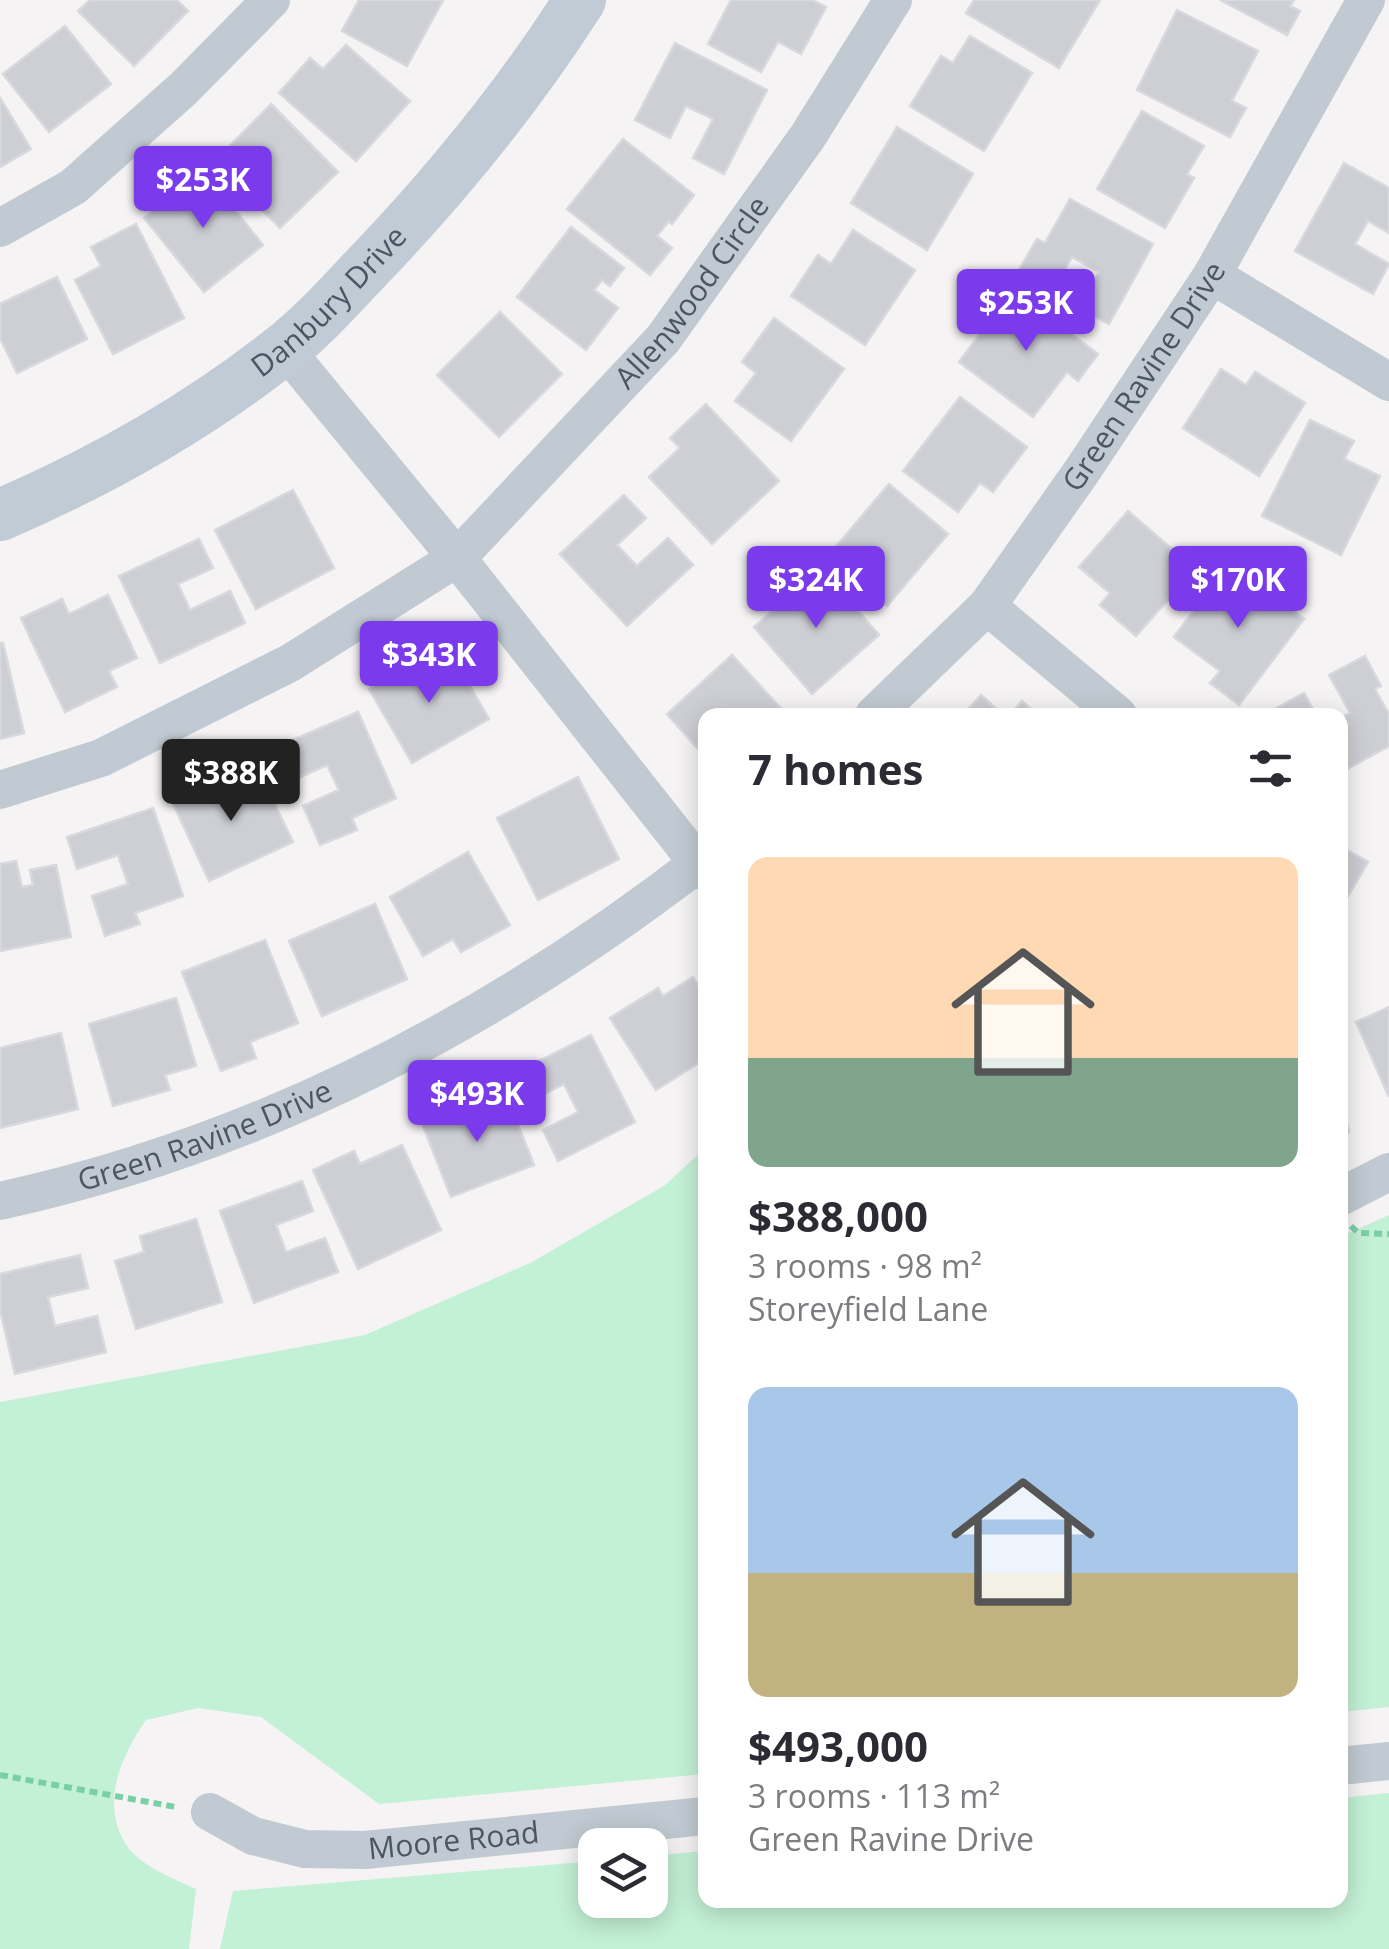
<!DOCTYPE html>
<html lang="en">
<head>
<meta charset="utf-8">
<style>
  body { margin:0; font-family:"Open Sans",sans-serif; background:#f7f7f7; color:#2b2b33; height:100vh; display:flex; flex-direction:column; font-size:38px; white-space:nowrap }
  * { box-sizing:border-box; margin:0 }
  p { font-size:32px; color:#7c7c81 }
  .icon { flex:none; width:55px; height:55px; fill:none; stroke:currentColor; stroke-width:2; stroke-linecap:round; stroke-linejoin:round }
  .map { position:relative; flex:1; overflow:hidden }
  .sheet { position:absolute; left:698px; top:708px; width:650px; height:1200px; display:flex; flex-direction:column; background:#fff; border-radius:20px; box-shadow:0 5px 25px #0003 }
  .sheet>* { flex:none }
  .controls { position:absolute; left:578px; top:1828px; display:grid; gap:20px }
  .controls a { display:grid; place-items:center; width:90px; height:90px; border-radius:20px; background:#fff; box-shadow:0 5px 25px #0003; font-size:50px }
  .price { position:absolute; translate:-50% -85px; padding:0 22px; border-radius:10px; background:#7c3aed; color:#fff; font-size:32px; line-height:65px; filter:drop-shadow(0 2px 5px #0008) }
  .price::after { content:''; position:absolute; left:50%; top:60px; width:30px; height:22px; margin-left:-15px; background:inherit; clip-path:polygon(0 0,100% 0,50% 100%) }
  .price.on { background:#222; color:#fff }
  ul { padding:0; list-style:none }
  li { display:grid; align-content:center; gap:20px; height:530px; padding:0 50px }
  li span { display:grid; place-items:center; height:310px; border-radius:20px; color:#555 }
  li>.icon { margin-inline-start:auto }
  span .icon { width:180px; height:180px; fill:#fffc; stroke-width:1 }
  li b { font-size:42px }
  h2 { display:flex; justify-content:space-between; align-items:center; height:120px; padding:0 50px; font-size:42px }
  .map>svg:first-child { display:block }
  .green { fill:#c3f1d5 }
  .building { fill:#cdcfd5; stroke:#d7d9de; stroke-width:2.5 }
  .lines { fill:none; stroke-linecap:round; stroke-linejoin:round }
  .path { stroke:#7ad0a6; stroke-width:6; stroke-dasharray:8 5; stroke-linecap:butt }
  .street { stroke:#c1cad2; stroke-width:38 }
  .secondary { stroke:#c1cbd6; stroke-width:52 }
  .labels { text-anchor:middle; stroke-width:9; stroke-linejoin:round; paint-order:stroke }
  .street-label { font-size:30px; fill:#4a5661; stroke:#fff }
</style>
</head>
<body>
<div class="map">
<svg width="1389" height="1949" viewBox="0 0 1389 1949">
  <rect width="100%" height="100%" fill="#f5f3f3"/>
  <g class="green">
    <path d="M 705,1148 L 705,1774 L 379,1804 L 261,1717 L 198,1708 L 146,1720 C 122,1755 100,1801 125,1843 C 139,1866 173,1878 196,1889 L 189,1949 L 0,1949 L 0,1402 L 365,1335 L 530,1263 L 664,1186 Z"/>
    <path d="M 1389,1215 L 1389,1707 L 1340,1712 L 1340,1237 Z"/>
    <path d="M 1389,1793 L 1389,1949 L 220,1949 L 233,1891 L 595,1861 L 595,1900 L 650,1900 L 650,1856 L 705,1851 L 705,1900 L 1340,1900 L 1340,1798 Z"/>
  </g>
  <g class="building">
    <path d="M 90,0 L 177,0 L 188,11 L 134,66 L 78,11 Z"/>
    <path d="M 359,0 L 443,0 L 407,66 L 342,31 Z"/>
    <path d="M 731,0 L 812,0 L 826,7 L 801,54 L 778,42 L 761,72 L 708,44 Z"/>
    <path d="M 974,0 L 1100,0 L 1059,68 L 966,13 Z"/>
    <path d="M 1220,0 L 1294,0 L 1290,6 L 1300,11 L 1287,35 Z"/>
    <path d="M 1177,10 L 1258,51 L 1232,101 L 1246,108 L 1230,137 L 1137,90 Z"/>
    <path d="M 65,26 L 111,84 L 49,132 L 3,74 Z"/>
    <path d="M 970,36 L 1032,73 L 984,151 L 910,106 L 941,56 L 953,63 Z"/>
    <path d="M 675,43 L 767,90 L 724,174 L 693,158 L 713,119 L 686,106 L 670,138 L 635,120 Z"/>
    <path d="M 346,45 L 410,101 L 356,161 L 279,93 L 310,58 L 323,69 Z"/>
    <path d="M 0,98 L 31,149 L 0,167 Z"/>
    <path d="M 271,104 L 338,172 L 280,228 L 214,162 Z"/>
    <path d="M 1142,111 L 1204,146 L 1187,174 L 1194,178 L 1165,228 L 1097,189 Z"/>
    <path d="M 897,127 L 973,174 L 927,250 L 851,203 Z"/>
    <path d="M 623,139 L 694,195 L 672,224 L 669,221 L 657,236 L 672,248 L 650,275 L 567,209 Z"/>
    <path d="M 1344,163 L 1389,188 L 1389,233 L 1368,221 L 1355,244 L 1389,264 L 1373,294 L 1295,251 Z"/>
    <path d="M 203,170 L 263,245 L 204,292 L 144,218 Z"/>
    <path d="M 1070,199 L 1153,244 L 1109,324 L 1079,308 L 1099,272 L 1072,257 L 1054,289 L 1019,270 L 1037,239 L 1045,243 Z"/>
    <path d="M 136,224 L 184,318 L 113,354 L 75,280 L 101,266 L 91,247 Z"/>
    <path d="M 571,227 L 624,268 L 610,286 L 602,280 L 594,290 L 618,308 L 586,350 L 517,297 Z"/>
    <path d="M 853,230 L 915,270 L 865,345 L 791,296 L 818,255 L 831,264 Z"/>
    <path d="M 57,277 L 87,339 L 17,373 L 0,338 L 0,304 Z"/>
    <path d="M 1013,290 L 1098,354 L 1078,381 L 1067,372 L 1033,417 L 959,362 Z"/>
    <path d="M 500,312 L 562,374 L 499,437 L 437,375 Z"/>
    <path d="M 774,318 L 844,369 L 791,441 L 735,401 L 756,373 L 742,362 Z"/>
    <path d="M 1221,369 L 1246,385 L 1255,372 L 1305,403 L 1259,476 L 1183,428 Z"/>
    <path d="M 960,397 L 1027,447 L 993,492 L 980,483 L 958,512 L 903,471 Z"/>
    <path d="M 706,404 L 779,481 L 712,544 L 649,477 L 680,448 L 670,438 Z"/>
    <path d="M 1310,420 L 1354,441 L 1344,459 L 1380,476 L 1341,555 L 1262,516 Z"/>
    <path d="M 889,484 L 948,534 L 887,606 L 828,556 Z"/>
    <path d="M 293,490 L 334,568 L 256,609 L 215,530 Z"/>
    <path d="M 624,495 L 646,518 L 617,545 L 637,566 L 668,538 L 693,565 L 627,626 L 560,554 Z"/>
    <path d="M 1128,511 L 1195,569 L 1136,636 L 1100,605 L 1110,593 L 1079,567 Z"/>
    <path d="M 199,539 L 213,568 L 178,584 L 190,610 L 230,591 L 245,623 L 160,663 L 119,576 Z"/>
    <path d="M 1229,563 L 1304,619 L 1239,705 L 1210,683 L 1220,671 L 1174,637 Z"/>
    <path d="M 821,568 L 879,635 L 812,694 L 754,627 Z"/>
    <path d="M 108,595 L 137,658 L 109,671 L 117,687 L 65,712 L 21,618 L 62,599 L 69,614 Z"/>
    <path d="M 0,643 L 3,643 L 24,733 L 0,739 Z"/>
    <path d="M 732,655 L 787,715 L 705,715 L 705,757 L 667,714 Z"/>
    <path d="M 453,656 L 489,719 L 412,763 L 369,689 L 419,660 L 425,672 Z"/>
    <path d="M 1365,656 L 1381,686 L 1375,689 L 1389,714 L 1389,746 L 1340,773 L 1340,718 L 1350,713 L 1329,675 Z"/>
    <path d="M 1304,693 L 1316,715 L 1281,715 L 1277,708 Z"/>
    <path d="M 981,695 L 1003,715 L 963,715 Z"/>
    <path d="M 1022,701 L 1038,715 L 1010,715 Z"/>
    <path d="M 358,712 L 396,798 L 352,818 L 357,830 L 320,845 L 303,806 L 339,790 L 327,765 L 287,783 L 272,749 Z"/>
    <path d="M 260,774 L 293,842 L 209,881 L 171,799 L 218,778 L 224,791 Z"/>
    <path d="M 578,777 L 619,859 L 538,900 L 497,818 Z"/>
    <path d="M 153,808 L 183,896 L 135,913 L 140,924 L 105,936 L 92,896 L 128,884 L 118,855 L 77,869 L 67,837 Z"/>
    <path d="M 1340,846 L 1368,862 L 1340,910 Z"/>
    <path d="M 468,852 L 510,925 L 461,952 L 453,939 L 423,956 L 390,897 Z"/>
    <path d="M 16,861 L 22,887 L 33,885 L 30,870 L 56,865 L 71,937 L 0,951 L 0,864 Z"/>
    <path d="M 375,904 L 407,979 L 322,1016 L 289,941 Z"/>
    <path d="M 265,940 L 298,1023 L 250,1042 L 256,1058 L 221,1071 L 182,972 Z"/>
    <path d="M 693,977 L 705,996 L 705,1059 L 656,1090 L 610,1018 L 658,988 L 663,996 Z"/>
    <path d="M 176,998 L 196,1066 L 165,1075 L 170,1090 L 113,1106 L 89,1024 Z"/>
    <path d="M 1389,1007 L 1389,1097 L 1356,1022 Z"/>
    <path d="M 61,1033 L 78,1109 L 0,1128 L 0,1048 Z"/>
    <path d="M 591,1035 L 635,1122 L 558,1161 L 543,1130 L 578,1112 L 564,1084 L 526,1103 L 511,1075 Z"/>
    <path d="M 1340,1093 L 1349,1132 L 1340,1134 Z"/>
    <path d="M 508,1099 L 534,1165 L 451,1197 L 421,1121 L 472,1101 L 476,1111 Z"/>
    <path d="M 402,1145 L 441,1230 L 358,1269 L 313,1170 L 354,1151 L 360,1164 Z"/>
    <path d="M 302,1181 L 313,1211 L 276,1225 L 286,1252 L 325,1238 L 338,1272 L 254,1303 L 220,1211 Z"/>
    <path d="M 196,1219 L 222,1302 L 136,1329 L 115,1261 L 144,1252 L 140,1236 Z"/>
    <path d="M 80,1255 L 88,1288 L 48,1297 L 55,1326 L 97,1316 L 106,1352 L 15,1374 L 0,1310 L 0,1274 Z"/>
  </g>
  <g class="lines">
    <g class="path">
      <path d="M 1351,1226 L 1358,1233 L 1389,1234"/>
      <path d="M 0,1775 L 176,1807"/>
    </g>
    <g class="street">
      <path d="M 0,228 L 73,187 L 183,89 L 271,0"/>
      <path d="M 1212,275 L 1389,382"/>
      <path d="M 285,349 L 457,558 L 705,872"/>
      <path d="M 987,606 L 1118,715"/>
      <path id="s1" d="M 874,715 L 987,606 L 1082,471 L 1212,275 L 1366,0"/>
      <path id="s2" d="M 0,790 L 101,758 L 290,663 L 457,558 L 663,339 L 808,136 L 893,0"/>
      <path d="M 1340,1197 L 1389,1172"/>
      <path id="s3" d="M 0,1201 C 261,1144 495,1021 705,858"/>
      <path d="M 1340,1766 L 1389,1761"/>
      <path id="s4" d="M 210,1812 L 253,1836 L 305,1849 L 365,1850 L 705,1816"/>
    </g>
    <path class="secondary" id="s5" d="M 0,515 C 98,473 197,417 281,351 C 315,325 344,291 373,261 C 450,180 520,94 580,0"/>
  </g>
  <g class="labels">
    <g class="street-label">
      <text dy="10" stroke="none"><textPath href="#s2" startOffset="870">Allenwood Circle</textPath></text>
      <text dy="10" stroke="none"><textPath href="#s5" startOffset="395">Danbury Drive</textPath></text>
      <text dy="10" stroke="none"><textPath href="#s1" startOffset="435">Green Ravine Drive</textPath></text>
      <text dy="10" stroke="none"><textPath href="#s3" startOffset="215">Green Ravine Drive</textPath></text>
      <text dy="10" stroke="none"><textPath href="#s4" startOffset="252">Moore Road</textPath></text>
    </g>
  </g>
</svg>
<div class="controls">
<a><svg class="icon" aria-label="layers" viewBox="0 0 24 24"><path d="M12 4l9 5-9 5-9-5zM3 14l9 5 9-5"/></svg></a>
</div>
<b class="price" style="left:203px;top:231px">$253K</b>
<b class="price" style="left:1026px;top:354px">$253K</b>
<b class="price" style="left:816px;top:631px">$324K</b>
<b class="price" style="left:1238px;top:631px">$170K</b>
<b class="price" style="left:429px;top:706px">$343K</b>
<b class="price on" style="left:231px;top:824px">$388K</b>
<b class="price" style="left:477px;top:1145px">$493K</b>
<section class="sheet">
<h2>7 homes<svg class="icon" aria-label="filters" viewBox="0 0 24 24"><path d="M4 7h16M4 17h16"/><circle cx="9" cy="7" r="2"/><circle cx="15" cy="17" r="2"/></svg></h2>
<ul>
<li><span style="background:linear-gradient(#ffd9b3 65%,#7fa58c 0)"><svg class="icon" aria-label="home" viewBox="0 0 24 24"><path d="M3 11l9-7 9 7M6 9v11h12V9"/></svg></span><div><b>$388,000</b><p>3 rooms · 98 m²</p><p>Storeyfield Lane</p></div></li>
<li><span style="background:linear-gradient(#a9c7e8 60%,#c2b280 0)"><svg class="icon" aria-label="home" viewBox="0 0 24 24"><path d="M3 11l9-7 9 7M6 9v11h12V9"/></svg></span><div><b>$493,000</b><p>3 rooms · 113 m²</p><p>Green Ravine Drive</p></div></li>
</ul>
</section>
</div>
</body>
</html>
